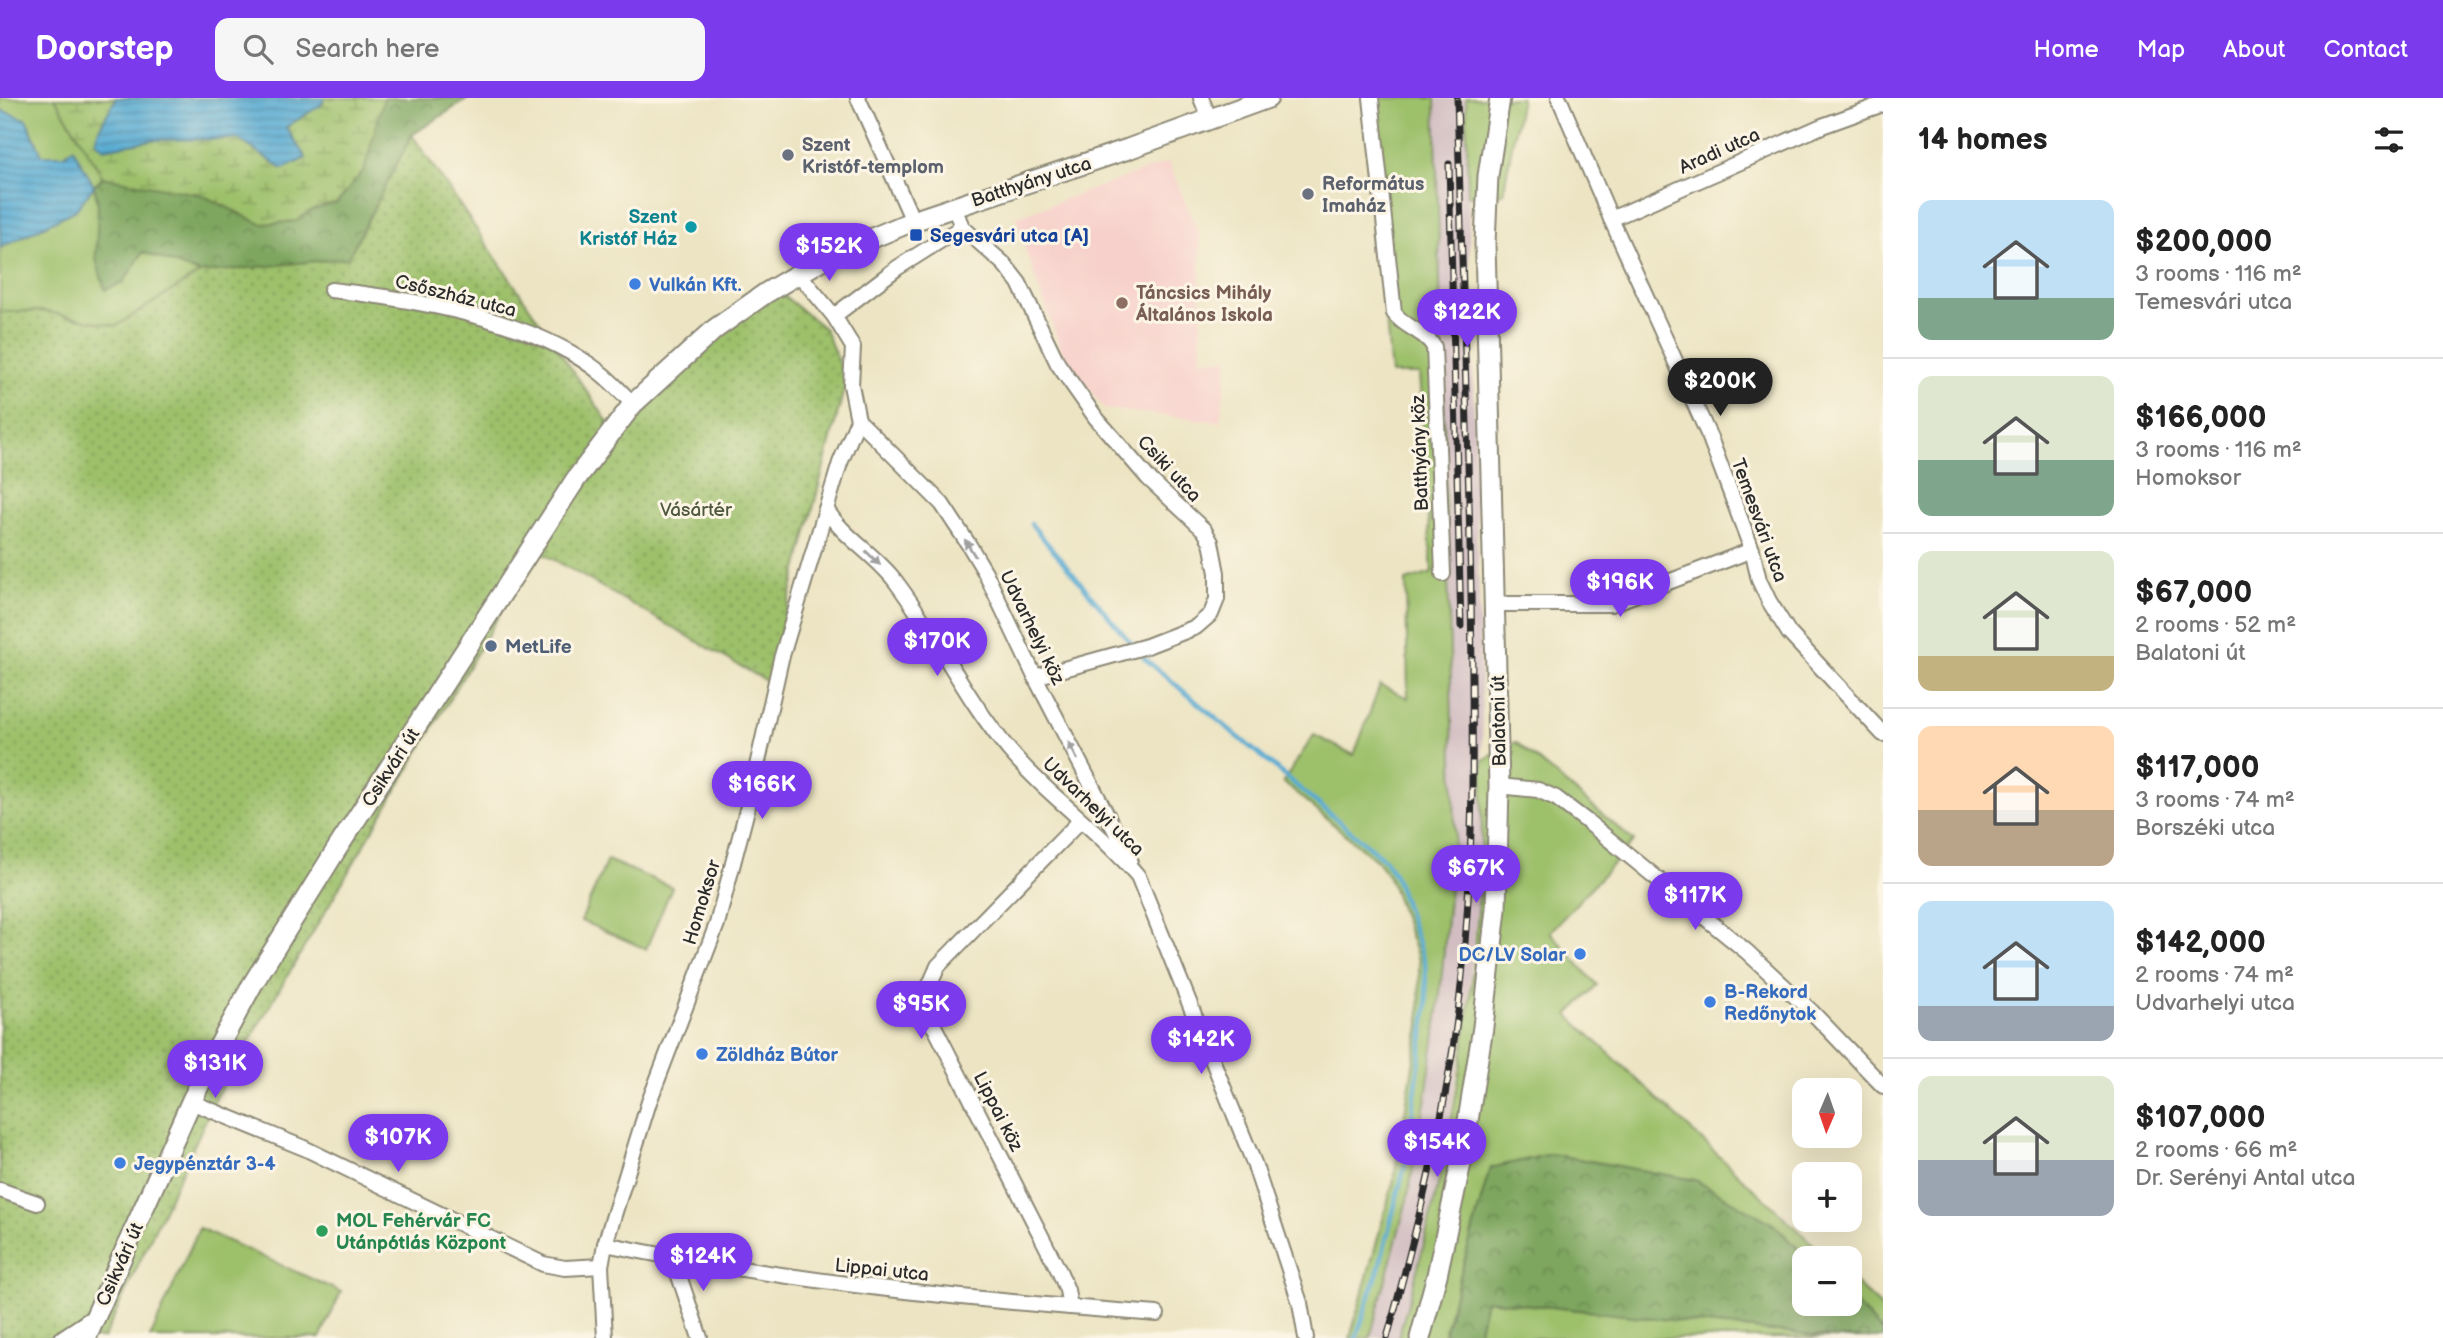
<!DOCTYPE html>
<html lang="en">
<head>
<meta charset="utf-8">
<style>
  body { margin:0; font-family:"Balsamiq Sans",sans-serif; background:#f6f6f6; color:#222; height:100vh; display:flex; flex-direction:column; font-size:26px; white-space:nowrap }
  * { box-sizing:border-box; margin:0 }
  p { font-size:23px; color:#767676 }
  .icon { flex:none; width:38px; height:38px; fill:none; stroke:currentColor; stroke-width:2; stroke-linecap:round; stroke-linejoin:round }
  .map { position:relative; flex:1; overflow:hidden }
  .panel { display:flex; flex-direction:column; background:#fff; width:560px }
  .panel>* { flex:none }
  .needle { width:46px; rotate:182deg }
  .tools { position:absolute; left:1792px; top:980px; display:grid; gap:14px }
  .tools a { display:grid; place-items:center; width:70px; height:70px; border-radius:14px; background:#fff; box-shadow:0 7px 28px #0002; font-size:35px }
  .price { position:absolute; translate:-50% -60px; padding:0 16px; border-radius:24px; background:#7c3aed; color:#fff; font-size:23px; line-height:46px; filter:drop-shadow(0 2px 4px #0008) }
  .price::after { content:''; position:absolute; left:50%; top:42px; width:21px; height:16px; margin-left:-10px; background:inherit; clip-path:polygon(0 0,100% 0,50% 100%) }
  .price.current { background:#222; color:#fff }
  ul { padding:0; list-style:none }
  li { display:flex; align-items:center; gap:21px; height:175px; padding:0 35px }
  li+li { border-top:2px solid #e0e0e0 }
  li span { display:grid; place-items:center; flex:none; width:196px; height:140px; border-radius:14px; color:#555 }
  li>.icon { margin-inline-start:auto }
  span .icon { width:84px; height:84px; fill:#fffc; stroke-width:1 }
  li b { font-size:30px }
  h2 { display:flex; justify-content:space-between; align-items:center; height:84px; padding:0 35px; font-size:30px }
  header { display:flex; align-items:center; gap:42px; box-sizing:border-box; height:98px; padding:0 35px; background:#7c3aed; color:#fff }
  header strong { font-size:33px }
  nav { display:flex; gap:38px; margin-inline-start:auto; font-size:24px }
  .search { width:490px; height:63px; background:#f6f6f6; display:flex; align-items:center; gap:18px; box-sizing:border-box; padding:0 24px; border-radius:14px; color:#767676; font-size:26px }
  main { display:flex; flex:1; min-height:0 }
  .map>svg:first-child { display:block }
  .built { fill:#f7d0cb }
  .railway { fill:#d2bec2 }
  .grass { fill:#9dc06a; stroke:#64764a; stroke-width:2 }
  .forest { fill:url(#forest-crowns); stroke:#546844; stroke-width:2 }
  .wetland { fill:url(#wetland-marsh); stroke:#64764a; stroke-width:2 }
  .park { fill:url(#park-dots); stroke:#64764a; stroke-width:2 }
  .water { fill:url(#water-rules); stroke:#406a7e; stroke-width:2 }
  .lines { fill:none; stroke-linecap:round; stroke-linejoin:round }
  .stream { stroke:#56aad2; stroke-width:4.5 }
  .street-casing { stroke:#8c8876; stroke-width:18 }
  .secondary-casing { stroke:#8c8876; stroke-width:23 }
  .street { stroke:#fff; stroke-width:14 }
  .secondary { stroke:#fff; stroke-width:19 }
  .rail-casing { stroke:#2b2b2b; stroke-width:7 }
  .rail { stroke:#fcf5e5; stroke-width:4.5; stroke-dasharray:13; stroke-linecap:butt }
  .oneway { fill:#a0a0a0 }
  .worship-dot { fill:#6b7280; stroke:#fcf5e5; stroke-width:2.5 }
  .culture-dot { fill:#0f9aa8; stroke:#fcf5e5; stroke-width:2.5 }
  .transit-dot { fill:#1a4fb4; stroke:#fcf5e5; stroke-width:2.5 }
  .shop-dot { fill:#3f7fe0; stroke:#fcf5e5; stroke-width:2.5 }
  .education-dot { fill:#8d6e63; stroke:#fcf5e5; stroke-width:2.5 }
  .service-dot { fill:#5c6f8a; stroke:#fcf5e5; stroke-width:2.5 }
  .leisure-dot { fill:#2e9e5b; stroke:#fcf5e5; stroke-width:2.5 }
  .labels { text-anchor:middle; stroke-width:6; stroke-linejoin:round; paint-order:stroke }
  .worship-label { font-size:19px; font-weight:bold; fill:#5b616d; stroke:#fcf5e5; text-anchor:start }
  .street-label { font-size:19px; fill:#2b2b2b; stroke:#fcf5e5 }
  .culture-label { font-size:19px; font-weight:bold; fill:#0d838f; stroke:#fcf5e5; text-anchor:end }
  .transit-label { font-size:19px; font-weight:bold; fill:#164399; stroke:#fcf5e5; text-anchor:start }
  .shop-label { font-size:19px; font-weight:bold; fill:#366cbe; stroke:#fcf5e5; text-anchor:start }
  .education-label { font-size:19px; font-weight:bold; fill:#785e54; stroke:#fcf5e5; text-anchor:start }
  .park-label { font-size:19px; fill:#4d583e; stroke:#fcf5e5 }
  .service-label { font-size:19px; font-weight:bold; fill:#4e5e75; stroke:#fcf5e5; text-anchor:start }
  .leisure-label { font-size:19px; font-weight:bold; fill:#27864d; stroke:#fcf5e5; text-anchor:start }
</style>
</head>
<body>
<header>
<strong>Doorstep</strong>
<div class="search"><svg class="icon" aria-label="search" viewBox="0 0 24 24"><circle cx="10" cy="10" r="6"/><path d="M15 15l6 6"/></svg>Search here</div>
<nav><a>Home</a><a>Map</a><a>About</a><a>Contact</a></nav>
</header>
<main>
<div class="map">
<svg width="1883" height="1240" viewBox="0 0 1883 1240">
  <defs>
    <pattern id="forest-crowns" width="20" height="18" patternUnits="userSpaceOnUse" patternTransform="scale(1.75)"><rect width="20" height="18" fill="#7ea65e"/><path d="M2 6a3 3 0 1 1 6 0M12 15a3 3 0 1 1 6 0" fill="none" stroke="#67874e"/></pattern>
    <pattern id="wetland-marsh" width="20" height="14" patternUnits="userSpaceOnUse" patternTransform="scale(1.75)"><rect width="20" height="14" fill="#9dc06a"/><path d="M1 5h8M5 5V1M11 12h8M15 12V8" fill="none" stroke="#809c57"/></pattern>
    <pattern id="park-dots" width="8" height="8" patternUnits="userSpaceOnUse" patternTransform="scale(1.75)"><rect width="8" height="8" fill="#9dc06a"/><path d="M2 2h.1M6 6h.1" fill="none" stroke="#809c57" stroke-width="1.8" stroke-linecap="round"/></pattern>
    <pattern id="water-rules" width="6" height="5" patternUnits="userSpaceOnUse" patternTransform="scale(1.75)"><rect width="6" height="5" fill="#56aad2"/><path d="M0 2.5h6" fill="none" stroke="#478bab"/></pattern>
  </defs>
  <rect width="100%" height="100%" fill="#fcf5e5"/>
  <filter id="ink" filterUnits="userSpaceOnUse"><feTurbulence type="fractalNoise" baseFrequency=".0143" numOctaves="2"/><feDisplacementMap in="SourceGraphic" scale="14" xChannelSelector="R" yChannelSelector="G"/><feConvolveMatrix kernelMatrix="1 2 1 2 8 2 1 2 1" color-interpolation-filters="sRGB"/></filter>
  <filter id="wash" filterUnits="userSpaceOnUse"><feTurbulence type="fractalNoise" baseFrequency=".00686" numOctaves="4" result="noise"/><feDisplacementMap in="SourceGraphic" scale="28" xChannelSelector="R" yChannelSelector="G"/><feGaussianBlur stdDeviation="1.57" result="paint"/><feColorMatrix in="noise" values="0 0 0 0 0 0 0 0 0 0 0 0 0 0 0 0 0 1.4 0 .05"/><feComposite in="paint" operator="in"/></filter>
  <g filter="url(#wash)">
    <rect width="100%" height="100%" fill="#ece4c2"/>
    <path class="built" d="M 1168,64 L 1200,138 L 1201,261 L 1229,261 L 1220,324 L 1105,311 L 1064,260 L 1025,151 L 1016,119 Z"/>
    <path class="railway" d="M 1435,0 L 1466,0 L 1483,662 L 1480,781 L 1466,920 L 1440,1079 L 1421,1164 L 1398,1240 L 1370,1240 L 1408,1098 L 1426,999 L 1439,906 L 1455,735 Z"/>
    <g class="grass">
      <path d="M 0,0 L 55,0 L 103,79 L 94,89 L 98,105 L 98,133 L 123,185 L 143,153 L 200,175 L 116,228 L 42,213 L 3,214 L 0,216 L 0,150 L 76,112 L 73,50 L 64,57 L 42,57 L 26,21 L 0,12 Z"/>
      <path d="M 1366,0 L 1435,0 L 1455,735 L 1439,906 L 1426,999 L 1408,1098 L 1370,1240 L 1350,1240 L 1393,1085 L 1420,927 L 1419,863 L 1389,779 L 1377,763 L 1283,684 L 1314,637 L 1354,657 L 1380,587 L 1408,600 L 1406,483 L 1432,475 L 1419,276 L 1391,276 Z"/>
      <path d="M 1466,0 L 1521,0 L 1503,96 L 1468,98 Z"/>
      <path d="M 1516,644 L 1634,743 L 1550,834 L 1597,887 L 1568,917 L 1828,1160 L 1808,1160 L 1773,1126 L 1695,1082 L 1551,1056 L 1490,1070 L 1443,1240 L 1398,1240 C 1442,1093 1473,933 1480,779 C 1482,740 1482,701 1483,662 Z"/>
      <path d="M 607,762 L 672,789 L 646,851 L 581,823 Z"/>
      <path d="M 199,1130 L 341,1194 L 320,1240 L 150,1240 Z"/>
      <path d="M 1850,1180 L 1883,1211 L 1883,1234 L 1850,1201 Z"/>
      <path d="M 1486,1202 L 1835,1240 L 1477,1240 Z"/>
    </g>
    <g class="forest">
      <path d="M 384,0 L 469,0 L 412,37 L 348,160 L 200,175 L 143,154 L 123,185 L 105,192 L 96,161 L 98,105 L 94,88 L 103,79 L 202,97 L 261,126 L 296,123 L 312,112 L 337,105 Z"/>
      <path d="M 1551,1056 L 1695,1082 L 1773,1126 L 1808,1160 L 1804,1160 L 1804,1206 L 1850,1206 L 1850,1201 L 1883,1234 L 1883,1240 L 1835,1240 L 1486,1202 L 1477,1240 L 1443,1240 L 1490,1070 Z"/>
    </g>
    <path class="wetland" d="M 55,0 L 384,0 L 364,72 L 337,105 L 312,112 L 296,123 L 261,126 L 202,97 L 103,79 Z"/>
    <path class="park" d="M 412,37 L 612,330 L 772,188 L 825,231 L 846,283 L 768,584 L 537,452 L 217,998 L 104,1240 L 0,1240 L 0,216 L 3,214 L 42,213 L 116,228 L 200,175 L 348,160 Z"/>
    <g class="water">
      <path d="M 116,0 L 325,0 L 321,7 L 286,29 L 306,60 L 283,71 L 238,41 L 151,42 L 104,51 L 95,43 L 99,31 Z"/>
      <path d="M 0,12 L 26,21 L 42,57 L 64,57 L 73,50 L 94,88 L 76,112 L 0,150 Z"/>
    </g>
    <g class="lines">
      <g class="stream">
        <path d="M 1031,426 L 1132,546"/>
        <path d="M 1144,560 L 1385,762 L 1395,778 L 1425,865 L 1427,908 L 1406,1063 L 1379,1170 L 1356,1240"/>
      </g>
    </g>
  </g>
  <g filter="url(#ink)">
    <g class="lines">
      <g class="street-casing">
        <g id="street">
          <path d="M 858,0 L 913,123"/>
          <path d="M 1201,0 L 1210,22"/>
          <path d="M 1371,0 L 1394,215 C 1405,230 1425,233 1434,249 L 1443,476"/>
          <path d="M 1559,0 L 1611,121 L 1710,340 L 1752,452 L 1759,482 L 1769,503 L 1789,535 L 1883,636"/>
          <path d="M 954,109 L 962,129 L 1004,166 L 1019,185 L 1058,266 L 1096,320 L 1148,380 L 1204,432 L 1211,444 L 1217,475 L 1217,501 L 1211,516 L 1196,529 L 1147,548 L 1035,579"/>
          <path d="M 1611,121 L 1822,28 L 1883,6"/>
          <path d="M 331,192 C 413,201 537,222 602,276 C 613,285 623,296 633,306"/>
          <path d="M 834,218 L 897,170 L 962,129"/>
          <path d="M 858,322 L 942,406 L 969,447 L 985,474 L 1035,579 L 1130,761"/>
          <path d="M 826,411 C 844,440 876,457 896,484 C 937,538 965,600 1009,652 C 1048,698 1099,732 1138,778 L 1254,1065 L 1300,1205 L 1306,1240"/>
          <path d="M 1495,506 L 1611,506 L 1752,452"/>
          <path d="M 1499,688 L 1538,692 L 1556,700 L 1589,725 L 1746,853 L 1812,914 L 1883,988"/>
          <path d="M 191,1004 L 304,1050 L 543,1166 L 565,1170 L 601,1168"/>
          <path d="M 0,1092 L 37,1105"/>
          <path d="M 605,1146 C 787,1184 971,1202 1157,1216"/>
          <path d="M 673,1160 L 700,1240"/>
          <path d="M 1070,1209 L 1067,1192 L 1060,1175 L 935,930 L 924,915 L 922,905 L 938,868 L 1080,723"/>
          <path d="M 62,1240 L 95,1218"/>
          <path d="M 605,1240 L 601,1168 L 605,1146 L 649,1004 L 717,826 L 748,708 L 781,561 L 840,365 L 858,322 L 851,287 L 853,249 L 834,218 L 798,175"/>
        </g>
      </g>
      <g class="secondary-casing">
        <g id="secondary">
          <path d="M 86,1240 L 191,1004 L 213,959 L 252,887 L 333,757 L 576,381 L 633,306 L 715,231 L 766,195 L 827,159 L 913,123 L 1128,51 L 1268,0"/>
          <path d="M 1420,1240 L 1437,1177 L 1462,1060 L 1483,929 L 1496,811 L 1499,688 L 1485,145 L 1488,78 L 1500,0"/>
        </g>
      </g>
      <use href="#street" class="street"/>
      <use href="#secondary" class="secondary"/>
      <g class="rail-casing">
        <g id="rail">
          <path d="M 1449,66 L 1461,528"/>
          <path d="M 1387,1240 C 1418,1127 1447,1013 1460,897 C 1475,763 1473,630 1471,496 C 1468,330 1462,165 1457,0"/>
        </g>
      </g>
      <use href="#rail" class="rail"/>
    </g>
    <defs><path id="oneway-solid" d="M-6-.8H1V-3.2L6.5 0L1 3.2V.8H-6Z" transform="scale(1.75)"/></defs>
    <g class="oneway">
      <use href="#oneway-solid" transform="translate(970 450) rotate(-122)"/>
      <use href="#oneway-solid" transform="translate(873 460) rotate(44)"/>
      <use href="#oneway-solid" transform="translate(1073 653) rotate(-117)"/>
    </g>
  </g>
  <g class="worship-dot">
    <circle cx="788" cy="57" r="7"/>
    <circle cx="1308" cy="96" r="7"/>
  </g>
  <circle class="culture-dot" cx="691" cy="129" r="7"/>
  <rect class="transit-dot" x="909" y="130" width="14" height="14" rx="3.5"/>
  <g class="shop-dot">
    <circle cx="635" cy="186" r="7"/>
    <circle cx="1580" cy="856" r="7"/>
    <circle cx="1710" cy="904" r="7"/>
    <circle cx="702" cy="956" r="7"/>
    <circle cx="120" cy="1065" r="7"/>
  </g>
  <circle class="education-dot" cx="1122" cy="205" r="7"/>
  <circle class="service-dot" cx="491" cy="548" r="7"/>
  <circle class="leisure-dot" cx="322" cy="1133" r="7"/>
  <g class="labels">
    <g class="worship-label">
      <text x="802" y="53">Szent<tspan x="802" dy="22">Kristóf-templom</tspan></text>
      <text x="1322" y="92">Református<tspan x="1322" dy="22">Imaház</tspan></text>
    </g>
    <g class="street-label">
      <text transform="translate(1719 52) rotate(-24)" y="7">Aradi utca</text>
      <text transform="translate(1031 83) rotate(-18)" y="7">Batthyány utca</text>
      <text transform="translate(456 197) rotate(14)" y="7">Csőszház utca</text>
      <text transform="translate(1419 355) rotate(-92)" y="7">Batthyány köz</text>
      <text transform="translate(1170 370) rotate(47)" y="7">Csiki utca</text>
      <text transform="translate(1760 422) rotate(70)" y="7">Temesvári utca</text>
      <text transform="translate(1033 529) rotate(64)" y="7">Udvarhelyi köz</text>
      <text transform="translate(1498 623) rotate(-91)" y="7">Balatoni út</text>
      <text transform="translate(390 669) rotate(-57)" y="7">Csikvári út</text>
      <text transform="translate(1094 708) rotate(44)" y="7">Udvarhelyi utca</text>
      <text transform="translate(701 804) rotate(-73)" y="7">Homoksor</text>
      <text transform="translate(999 1013) rotate(63)" y="7">Lippai köz</text>
      <text transform="translate(119 1166) rotate(-66)" y="7">Csikvári út</text>
      <text transform="translate(882 1171) rotate(6)" y="7">Lippai utca</text>
    </g>
    <g class="culture-label">
      <text x="677" y="125">Szent<tspan x="677" dy="22">Kristóf Ház</tspan></text>
    </g>
    <g class="transit-label">
      <text x="930" y="144">Segesvári utca [A]</text>
    </g>
    <g class="shop-label">
      <text x="649" y="193">Vulkán Kft.</text>
      <text x="1566" y="863" text-anchor="end">DC/LV Solar</text>
      <text x="1724" y="900">B-Rekord<tspan x="1724" dy="22">Redőnytok</tspan></text>
      <text x="716" y="963">Zöldház Bútor</text>
      <text x="134" y="1072">Jegypénztár 3-4</text>
    </g>
    <g class="education-label">
      <text x="1136" y="201">Táncsics Mihály<tspan x="1136" dy="22">Általános Iskola</tspan></text>
    </g>
    <g class="park-label">
      <text x="696" y="418">Vásártér</text>
    </g>
    <g class="service-label">
      <text x="505" y="555">MetLife</text>
    </g>
    <g class="leisure-label">
      <text x="336" y="1129">MOL Fehérvár FC<tspan x="336" dy="22">Utánpótlás Központ</tspan></text>
    </g>
  </g>
</svg>
<div class="tools">
<a><svg class="needle" viewBox="-14 -14 28 28"><path d="M0-13l5 13h-10z" fill="#e53935"/><path d="M0 13l5-13h-10z" fill="#767676"/></svg></a>
<a>+</a>
<a>−</a>
</div>
<b class="price" style="left:829px;top:185px">$152K</b>
<b class="price" style="left:1467px;top:251px">$122K</b>
<b class="price current" style="left:1720px;top:320px">$200K</b>
<b class="price" style="left:1620px;top:521px">$196K</b>
<b class="price" style="left:937px;top:580px">$170K</b>
<b class="price" style="left:762px;top:723px">$166K</b>
<b class="price" style="left:1476px;top:807px">$67K</b>
<b class="price" style="left:1695px;top:834px">$117K</b>
<b class="price" style="left:921px;top:943px">$95K</b>
<b class="price" style="left:1201px;top:978px">$142K</b>
<b class="price" style="left:215px;top:1002px">$131K</b>
<b class="price" style="left:398px;top:1076px">$107K</b>
<b class="price" style="left:1437px;top:1081px">$154K</b>
<b class="price" style="left:703px;top:1195px">$124K</b>
</div>
<section class="panel">
<h2>14 homes<svg class="icon" aria-label="filters" viewBox="0 0 24 24"><path d="M4 7h16M4 17h16"/><circle cx="9" cy="7" r="2"/><circle cx="15" cy="17" r="2"/></svg></h2>
<ul>
<li><span style="background:linear-gradient(#bfe0f5 70%,#7fa58c 0)"><svg class="icon" aria-label="home" viewBox="0 0 24 24"><path d="M3 11l9-7 9 7M6 9v11h12V9"/></svg></span><div><b>$200,000</b><p>3 rooms · 116 m²</p><p>Temesvári utca</p></div></li>
<li><span style="background:linear-gradient(#dfe7d0 60%,#7fa58c 0)"><svg class="icon" aria-label="home" viewBox="0 0 24 24"><path d="M3 11l9-7 9 7M6 9v11h12V9"/></svg></span><div><b>$166,000</b><p>3 rooms · 116 m²</p><p>Homoksor</p></div></li>
<li><span style="background:linear-gradient(#dfe7d0 75%,#c2b280 0)"><svg class="icon" aria-label="home" viewBox="0 0 24 24"><path d="M3 11l9-7 9 7M6 9v11h12V9"/></svg></span><div><b>$67,000</b><p>2 rooms · 52 m²</p><p>Balatoni út</p></div></li>
<li><span style="background:linear-gradient(#ffd9b3 60%,#b9a48a 0)"><svg class="icon" aria-label="home" viewBox="0 0 24 24"><path d="M3 11l9-7 9 7M6 9v11h12V9"/></svg></span><div><b>$117,000</b><p>3 rooms · 74 m²</p><p>Borszéki utca</p></div></li>
<li><span style="background:linear-gradient(#bfe0f5 75%,#9aa5b1 0)"><svg class="icon" aria-label="home" viewBox="0 0 24 24"><path d="M3 11l9-7 9 7M6 9v11h12V9"/></svg></span><div><b>$142,000</b><p>2 rooms · 74 m²</p><p>Udvarhelyi utca</p></div></li>
<li><span style="background:linear-gradient(#dfe7d0 60%,#9aa5b1 0)"><svg class="icon" aria-label="home" viewBox="0 0 24 24"><path d="M3 11l9-7 9 7M6 9v11h12V9"/></svg></span><div><b>$107,000</b><p>2 rooms · 66 m²</p><p>Dr. Serényi Antal utca</p></div></li>
</ul>
</section>
</main>
</body>
</html>
